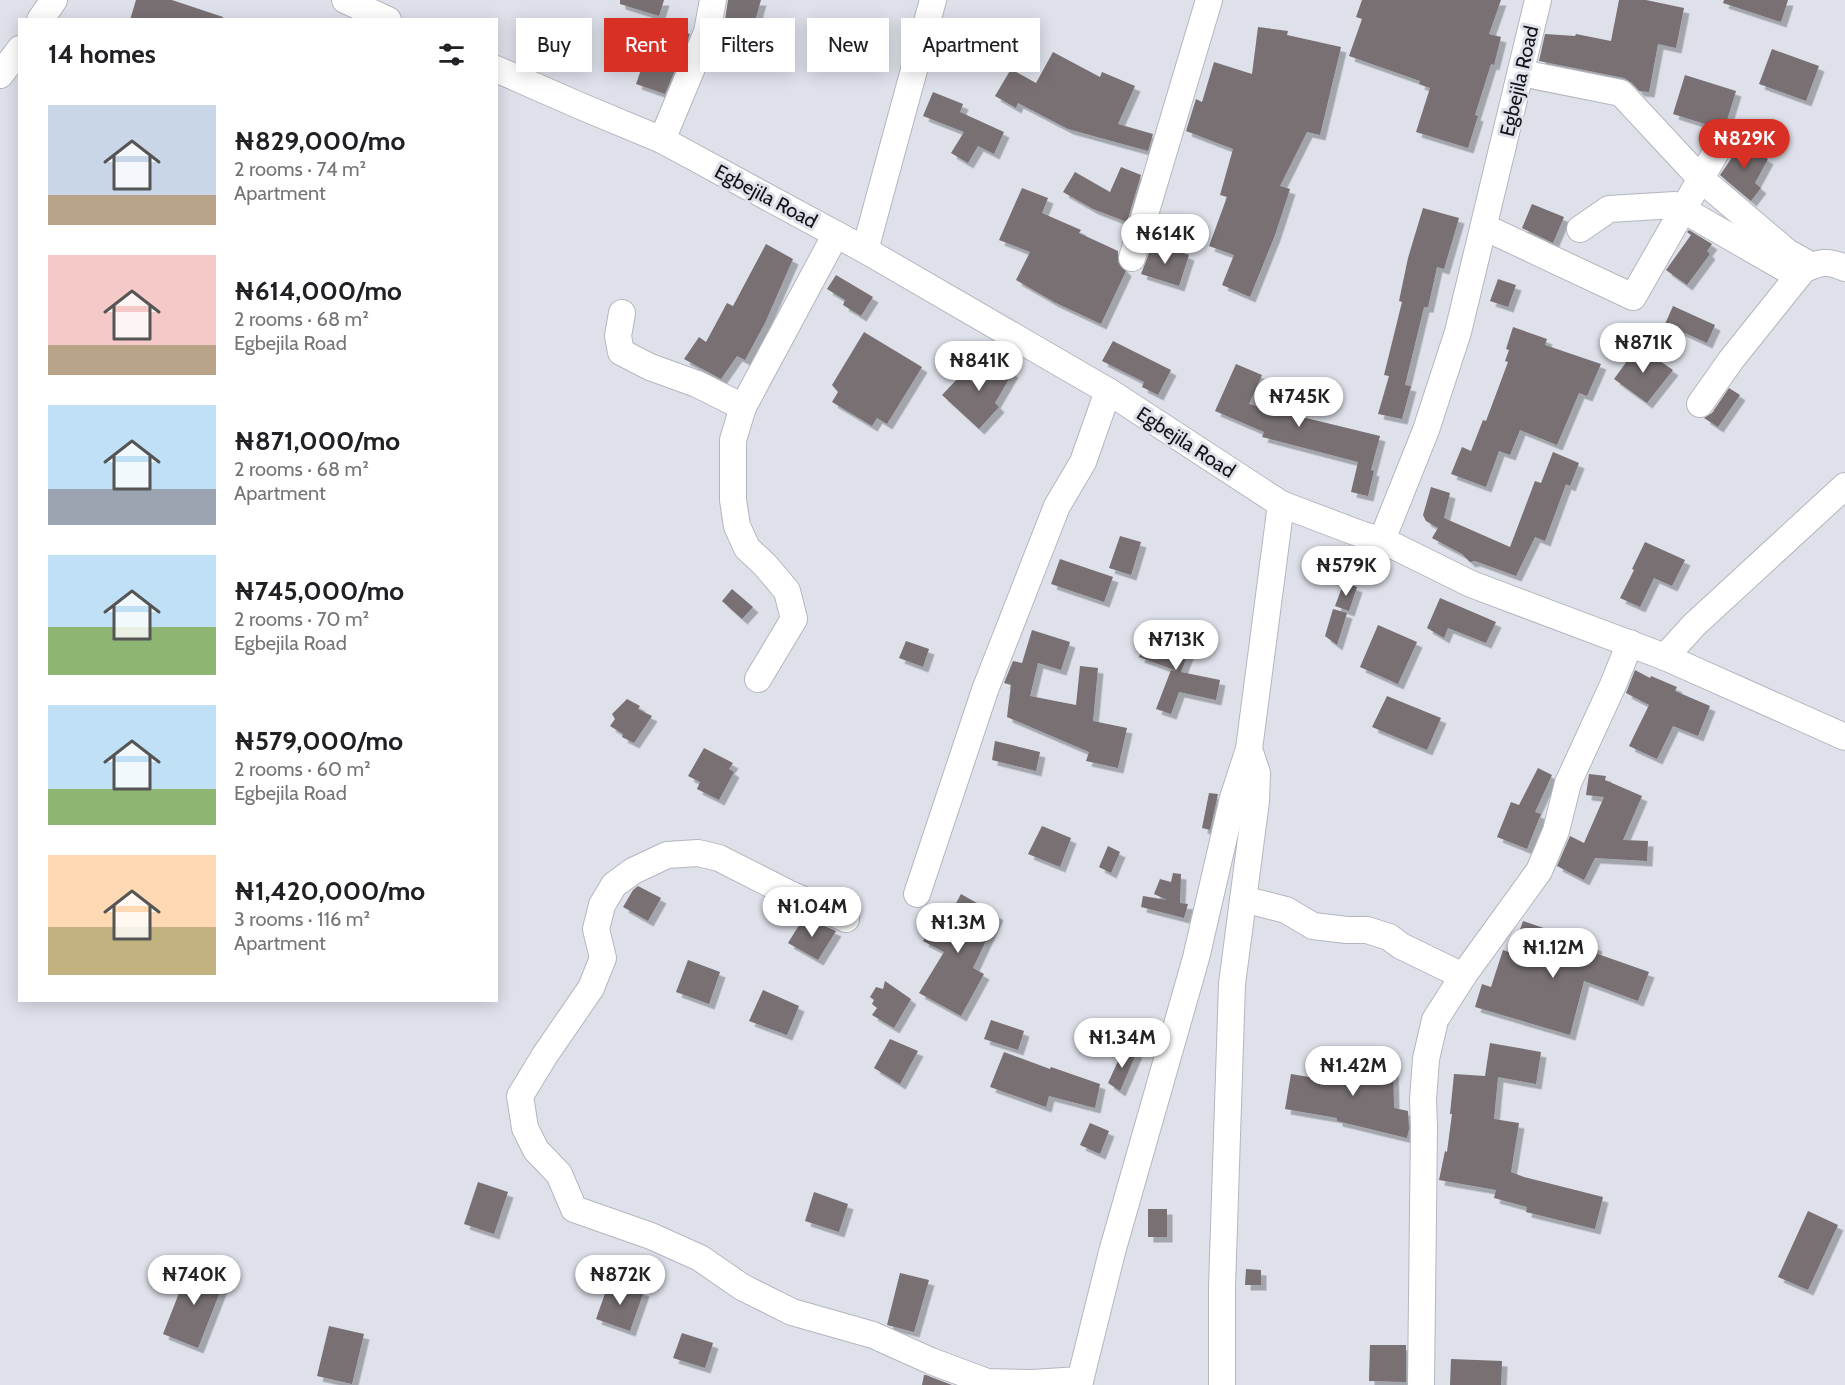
<!DOCTYPE html>
<html lang="en">
<head>
<meta charset="utf-8">
<style>
  body { margin:0; font-family:Cabin,sans-serif; background:#f2f2f2; color:#202124; height:100vh; display:flex; flex-direction:column; font-size:22px; white-space:nowrap }
  * { box-sizing:border-box; margin:0 }
  p { font-size:20px; color:#757577 }
  .icon { flex:none; width:33px; height:33px; fill:none; stroke:currentColor; stroke-width:2; stroke-linecap:round; stroke-linejoin:round }
  .map { position:relative; flex:1; overflow:hidden }
  .side { position:absolute; left:18px; top:18px; width:480px; height:984px; display:flex; flex-direction:column; background:#fff; border-radius:0px; box-shadow:0 3px 15px #0003 }
  .side>* { flex:none }
  .banner { position:absolute; left:516px; top:18px; width:570px; height:54px; display:flex; gap:12px }
  .price { position:absolute; translate:-50% -51px; padding:0 14px; border-radius:21px; background:#fff; color:#222; font-size:20px; line-height:39px; filter:drop-shadow(0 2px 3px #0008) }
  .price::after { content:''; position:absolute; left:50%; top:36px; width:18px; height:14px; margin-left:-9px; background:inherit; clip-path:polygon(0 0,100% 0,50% 100%) }
  .price.on { background:#d93025; color:#fff }
  ul { padding:0; list-style:none }
  li { display:flex; align-items:center; gap:18px; height:150px; padding:0 30px }
  li span { display:grid; place-items:center; flex:none; width:168px; height:120px; border-radius:0px; color:#555 }
  li>.icon { margin-inline-start:auto }
  span .icon { width:72px; height:72px; fill:#fffc; stroke-width:1 }
  li b { font-size:26px }
  h2 { display:flex; justify-content:space-between; align-items:center; height:72px; padding:0 30px; font-size:26px }
  .tag { padding:0 21px; border-radius:0px; background:#fff; box-shadow:0 3px 15px #0003; font-size:21px; line-height:54px }
  .tag.on { background:#d93025; color:#fff }
  .map>svg:first-child { display:block }
  .building { fill:#786f73; filter:url(#shadow) }
  .lines { fill:none; stroke-linecap:round; stroke-linejoin:round }
  .minor-casing { stroke:#b4b6bf; stroke-width:28 }
  .minor { stroke:#fff; stroke-width:26 }
  .labels { text-anchor:middle; stroke-width:6; stroke-linejoin:round; paint-order:stroke }
  .street-label { font-size:20px; fill:#131417; stroke:#dee1ea }
</style>
</head>
<body>
<div class="map">
<svg width="1845" height="1385" viewBox="0 0 1845 1385">
  <defs>
    <filter id="shadow"><feDropShadow dx="5.5" dy="5.5" stdDeviation="0" flood-color="#0004"/></filter>
  </defs>
  <rect width="100%" height="100%" fill="#dee1ea"/>
  <g class="building">
    <path d="M 136,0 L 172,0 L 223,17 L 222,20 L 130,20 Z"/>
    <path d="M 620,0 L 664,0 L 659,16 L 620,4 Z"/>
    <path d="M 728,0 L 761,0 L 753,28 L 725,20 Z"/>
    <path d="M 1362,0 L 1501,0 L 1489,34 L 1501,37 L 1494,65 L 1491,64 L 1475,115 L 1478,116 L 1468,148 L 1416,132 L 1430,88 L 1419,84 L 1420,81 L 1349,56 L 1362,19 L 1356,17 Z"/>
    <path d="M 1619,0 L 1646,0 L 1684,8 L 1676,48 L 1658,44 L 1649,92 L 1639,91 L 1632,83 L 1624,78 L 1539,61 L 1545,34 L 1575,36 L 1576,34 L 1611,41 Z"/>
    <path d="M 1724,0 L 1788,0 L 1781,22 L 1723,3 Z"/>
    <path d="M 650,25 L 690,34 L 665,94 L 636,84 L 644,61 L 642,61 Z"/>
    <path d="M 1258,27 L 1288,31 L 1287,35 L 1341,47 L 1320,135 L 1307,132 L 1280,186 L 1290,189 L 1275,235 L 1250,297 L 1222,285 L 1234,255 L 1209,246 L 1227,197 L 1220,195 L 1233,149 L 1186,131 L 1196,99 L 1202,102 L 1214,62 L 1252,74 Z"/>
    <path d="M 1772,49 L 1819,66 L 1806,101 L 1759,84 Z"/>
    <path d="M 1053,52 L 1100,77 L 1102,72 L 1135,86 L 1118,124 L 1153,134 L 1148,151 L 1068,129 L 1018,103 L 1016,108 L 995,96 L 1011,69 L 1036,83 Z"/>
    <path d="M 1685,75 L 1736,91 L 1724,130 L 1673,114 Z"/>
    <path d="M 933,92 L 963,104 L 960,112 L 1004,132 L 994,154 L 978,146 L 968,163 L 951,153 L 964,132 L 923,116 Z"/>
    <path d="M 1733,140 L 1768,159 L 1755,183 L 1761,188 L 1751,201 L 1720,175 L 1731,159 L 1730,147 Z"/>
    <path d="M 1121,167 L 1141,175 L 1127,222 L 1093,209 L 1063,192 L 1075,172 L 1110,192 Z"/>
    <path d="M 1022,188 L 1048,198 L 1042,213 L 1081,230 L 1079,233 L 1118,251 L 1118,262 L 1126,271 L 1101,324 L 1054,302 L 1016,280 L 1030,252 L 999,240 Z"/>
    <path d="M 1532,204 L 1564,217 L 1553,243 L 1522,228 Z"/>
    <path d="M 1423,208 L 1459,218 L 1444,269 L 1437,267 L 1428,307 L 1424,307 L 1405,385 L 1411,386 L 1402,419 L 1378,414 L 1389,376 L 1384,375 L 1402,302 L 1399,301 L 1408,258 Z"/>
    <path d="M 1689,230 L 1712,244 L 1707,251 L 1710,254 L 1687,285 L 1666,270 L 1691,235 L 1687,232 Z"/>
    <path d="M 1153,243 L 1189,255 L 1179,286 L 1141,274 Z"/>
    <path d="M 766,244 L 793,259 L 765,323 L 745,360 L 737,356 L 721,379 L 684,359 L 699,337 L 706,342 L 727,303 L 733,306 Z"/>
    <path d="M 836,275 L 873,297 L 861,316 L 843,305 L 845,300 L 827,289 Z"/>
    <path d="M 1498,279 L 1516,285 L 1508,307 L 1490,301 Z"/>
    <path d="M 1673,306 L 1715,325 L 1707,343 L 1665,324 Z"/>
    <path d="M 1513,327 L 1547,339 L 1545,345 L 1601,364 L 1587,396 L 1579,393 L 1557,445 L 1520,430 L 1510,455 L 1499,451 L 1486,487 L 1451,474 L 1462,447 L 1471,451 L 1483,420 L 1486,421 L 1508,362 L 1505,361 L 1509,350 L 1506,349 Z"/>
    <path d="M 864,332 L 922,367 L 887,424 L 877,418 L 872,426 L 832,402 L 838,392 L 832,385 Z"/>
    <path d="M 1113,341 L 1171,370 L 1158,395 L 1142,387 L 1144,382 L 1102,361 Z"/>
    <path d="M 1638,346 L 1673,370 L 1647,403 L 1614,379 Z"/>
    <path d="M 985,357 L 1013,372 L 995,403 L 999,407 L 979,429 L 942,395 L 963,373 L 971,381 Z"/>
    <path d="M 1236,364 L 1262,375 L 1249,404 L 1380,436 L 1371,470 L 1374,471 L 1368,496 L 1351,492 L 1358,462 L 1262,437 L 1264,432 L 1215,411 Z"/>
    <path d="M 1729,388 L 1740,395 L 1718,427 L 1704,418 L 1712,413 Z"/>
    <path d="M 1553,452 L 1579,463 L 1570,486 L 1566,484 L 1545,541 L 1535,537 L 1516,576 L 1475,561 L 1470,562 L 1462,554 L 1432,538 L 1438,528 L 1426,521 L 1423,515 L 1431,487 L 1450,493 L 1444,518 L 1510,547 L 1535,481 L 1541,483 Z"/>
    <path d="M 1120,536 L 1141,542 L 1131,575 L 1109,568 Z"/>
    <path d="M 1645,542 L 1685,560 L 1672,586 L 1654,578 L 1640,607 L 1620,598 L 1634,570 L 1632,569 Z"/>
    <path d="M 1060,559 L 1113,577 L 1104,602 L 1051,584 Z"/>
    <path d="M 1344,582 L 1357,587 L 1349,611 L 1335,606 Z"/>
    <path d="M 732,589 L 753,607 L 742,619 L 722,601 Z"/>
    <path d="M 1440,598 L 1496,622 L 1486,643 L 1448,628 L 1444,638 L 1427,628 Z"/>
    <path d="M 1333,609 L 1347,613 L 1337,645 L 1325,636 Z"/>
    <path d="M 1378,625 L 1417,642 L 1398,684 L 1360,667 Z"/>
    <path d="M 1032,630 L 1070,642 L 1061,670 L 1038,663 L 1030,696 L 1076,705 L 1080,666 L 1098,668 L 1093,721 L 1127,728 L 1118,768 L 1086,761 L 1089,752 L 1007,717 L 1011,685 L 1004,683 L 1013,661 L 1022,663 Z"/>
    <path d="M 1149,631 L 1191,646 L 1181,672 L 1220,680 L 1216,700 L 1179,692 L 1171,714 L 1156,709 L 1171,670 L 1177,671 L 1139,657 Z"/>
    <path d="M 906,641 L 929,649 L 923,667 L 899,658 Z"/>
    <path d="M 1635,670 L 1650,678 L 1651,676 L 1677,687 L 1675,691 L 1710,706 L 1698,736 L 1673,726 L 1657,759 L 1629,746 L 1649,705 L 1626,693 Z"/>
    <path d="M 1387,696 L 1441,718 L 1427,750 L 1372,727 Z"/>
    <path d="M 627,699 L 640,706 L 638,709 L 652,716 L 634,743 L 622,737 L 623,734 L 610,726 L 615,719 L 612,714 Z"/>
    <path d="M 995,741 L 1040,752 L 1036,771 L 992,760 Z"/>
    <path d="M 704,748 L 733,763 L 729,769 L 734,772 L 719,800 L 697,789 L 700,782 L 688,776 Z"/>
    <path d="M 1538,768 L 1552,775 L 1535,812 L 1541,814 L 1527,849 L 1497,837 L 1511,802 L 1519,805 Z"/>
    <path d="M 1589,774 L 1606,776 L 1605,780 L 1642,796 L 1623,840 L 1648,841 L 1647,861 L 1595,858 L 1584,880 L 1557,866 L 1570,836 L 1584,843 L 1604,797 L 1586,795 Z"/>
    <path d="M 1209,793 L 1218,794 L 1210,830 L 1202,828 Z"/>
    <path d="M 1042,826 L 1071,838 L 1060,867 L 1028,854 Z"/>
    <path d="M 1108,846 L 1120,852 L 1111,873 L 1099,867 Z"/>
    <path d="M 1173,873 L 1181,874 L 1180,903 L 1188,904 L 1184,918 L 1141,907 L 1143,896 L 1167,900 L 1154,894 L 1160,879 L 1171,882 Z"/>
    <path d="M 638,886 L 661,898 L 648,921 L 623,907 L 633,890 Z"/>
    <path d="M 961,894 L 998,915 L 973,968 L 984,974 L 961,1016 L 919,993 L 944,952 L 923,941 L 937,915 L 947,920 Z"/>
    <path d="M 804,917 L 836,931 L 818,960 L 788,943 Z"/>
    <path d="M 1523,921 L 1597,946 L 1595,953 L 1649,972 L 1638,1001 L 1584,981 L 1570,1035 L 1475,1007 L 1482,984 L 1491,987 L 1503,950 L 1512,953 Z"/>
    <path d="M 688,960 L 720,972 L 709,1004 L 676,992 Z"/>
    <path d="M 885,981 L 911,999 L 894,1028 L 872,1015 L 877,1008 L 872,1004 L 874,1000 L 870,997 L 876,987 L 883,989 Z"/>
    <path d="M 763,990 L 799,1006 L 787,1035 L 749,1021 Z"/>
    <path d="M 991,1020 L 1024,1031 L 1018,1050 L 984,1039 Z"/>
    <path d="M 890,1039 L 918,1051 L 900,1084 L 874,1068 Z"/>
    <path d="M 1490,1043 L 1541,1052 L 1536,1084 L 1498,1077 L 1494,1119 L 1519,1123 L 1511,1172 L 1524,1177 L 1603,1197 L 1595,1229 L 1526,1212 L 1527,1207 L 1494,1198 L 1496,1190 L 1439,1180 L 1445,1151 L 1447,1152 L 1452,1114 L 1450,1114 L 1454,1074 L 1485,1076 Z"/>
    <path d="M 1124,1048 L 1137,1052 L 1120,1091 L 1108,1083 Z"/>
    <path d="M 1004,1052 L 1050,1069 L 1051,1067 L 1100,1084 L 1095,1108 L 1049,1096 L 1046,1107 L 990,1087 Z"/>
    <path d="M 1339,1058 L 1369,1058 L 1369,1062 L 1393,1062 L 1394,1108 L 1408,1111 L 1409,1129 L 1407,1138 L 1337,1121 L 1337,1118 L 1285,1109 L 1291,1074 L 1339,1082 Z"/>
    <path d="M 1090,1123 L 1109,1131 L 1100,1154 L 1080,1145 Z"/>
    <path d="M 478,1182 L 508,1192 L 494,1234 L 464,1224 Z"/>
    <path d="M 814,1192 L 848,1204 L 839,1232 L 805,1221 Z"/>
    <rect x="1148" y="1209" width="19" height="28"/>
    <path d="M 1808,1211 L 1838,1225 L 1808,1290 L 1778,1277 Z"/>
    <path d="M 190,1265 L 225,1279 L 198,1348 L 163,1334 Z"/>
    <path d="M 1246,1269 L 1261,1270 L 1261,1285 L 1245,1285 Z"/>
    <path d="M 900,1273 L 929,1280 L 914,1332 L 887,1325 Z"/>
    <path d="M 616,1281 L 644,1291 L 630,1331 L 596,1319 L 608,1285 L 614,1287 Z"/>
    <path d="M 329,1326 L 364,1334 L 352,1384 L 317,1376 Z"/>
    <path d="M 682,1333 L 713,1343 L 705,1368 L 673,1358 Z"/>
    <path d="M 1370,1345 L 1406,1345 L 1406,1382 L 1369,1381 Z"/>
    <path d="M 1451,1359 L 1502,1361 L 1501,1385 L 1450,1385 Z"/>
    <path d="M 924,1375 L 926,1375 L 952,1385 L 922,1385 Z"/>
  </g>
  <g class="lines">
    <g class="minor-casing">
      <g id="minor">
        <path d="M 345,0 L 388,20"/>
        <path d="M 40,20 L 54,0"/>
        <path d="M 496,69 L 578,105 L 662,140 L 865,250 L 1108,391 L 1281,504 L 1363,535 L 1382,540 L 1471,584 L 1665,657 L 1845,737"/>
        <path d="M 1521,73 L 1621,93 L 1701,179 L 1787,252 L 1812,266"/>
        <path d="M 0,75 L 20,49"/>
        <path d="M 662,140 L 707,32 L 713,0"/>
        <path d="M 1484,227 L 1633,297 L 1716,152"/>
        <path d="M 1580,229 L 1609,209 L 1675,205 L 1798,276"/>
        <path d="M 865,250 L 933,0"/>
        <path d="M 1132,258 L 1209,0"/>
        <path d="M 622,313 L 618,336 L 621,352 L 650,367 L 697,384 L 743,407 L 836,234"/>
        <path d="M 1700,404 L 1731,360 L 1803,270 C 1819,262 1828,260 1845,268"/>
        <path d="M 743,407 L 733,440 L 733,500 L 737,526 L 747,548 L 765,565 L 787,591 L 794,619 L 758,679"/>
        <path d="M 1382,540 L 1426,430 L 1458,332 L 1538,0"/>
        <path d="M 1665,657 L 1694,625 L 1845,486"/>
        <path d="M 917,894 L 985,690 L 1057,506 L 1083,462 L 1108,391"/>
        <path d="M 1243,899 L 1286,910 L 1313,926 L 1347,930 L 1367,930 L 1389,937 L 1401,946 L 1463,976"/>
        <path d="M 846,919 L 788,893 L 719,858 L 698,853 L 667,855 L 633,871 L 614,885 L 602,905 L 596,929 L 603,958 L 591,988 L 545,1055 L 520,1096 L 525,1128 L 536,1150 L 559,1174 L 574,1209 L 651,1236 L 700,1258 L 742,1287 L 792,1312 L 873,1335 L 931,1361 L 987,1382 L 1032,1383 L 1080,1380"/>
        <path d="M 1079,1385 L 1112,1252 L 1196,958 L 1233,798 L 1249,749"/>
        <path d="M 1222,1385 L 1222,1287 L 1232,984 L 1256,801 L 1257,773 L 1249,749 L 1281,504"/>
        <path d="M 1421,1385 L 1424,1126 L 1423,1100 L 1426,1059 L 1435,1020 L 1463,976 L 1539,871 L 1556,831 L 1568,783 L 1613,685 L 1630,643"/>
      </g>
    </g>
    <use href="#minor" class="minor"/>
  </g>
  <g class="labels">
    <g class="street-label">
      <text transform="translate(1519 81) rotate(-77)" y="7">Egbejila Road</text>
      <text transform="translate(766 196) rotate(28)" y="7">Egbejila Road</text>
      <text transform="translate(1186 442) rotate(33)" y="7">Egbejila Road</text>
    </g>
  </g>
</svg>
<b class="price on" style="left:1744px;top:170px">₦829K</b>
<b class="price" style="left:1165px;top:265px">₦614K</b>
<b class="price" style="left:1643px;top:374px">₦871K</b>
<b class="price" style="left:979px;top:392px">₦841K</b>
<b class="price" style="left:1299px;top:428px">₦745K</b>
<b class="price" style="left:1346px;top:597px">₦579K</b>
<b class="price" style="left:1176px;top:671px">₦713K</b>
<b class="price" style="left:812px;top:938px">₦1.04M</b>
<b class="price" style="left:958px;top:954px">₦1.3M</b>
<b class="price" style="left:1553px;top:979px">₦1.12M</b>
<b class="price" style="left:1122px;top:1069px">₦1.34M</b>
<b class="price" style="left:1353px;top:1097px">₦1.42M</b>
<b class="price" style="left:194px;top:1306px">₦740K</b>
<b class="price" style="left:620px;top:1306px">₦872K</b>
<div class="banner">
<a class="tag">Buy</a>
<a class="tag on">Rent</a>
<a class="tag">Filters</a>
<a class="tag">New</a>
<a class="tag">Apartment</a>
</div>
<section class="side">
<h2>14 homes<svg class="icon" aria-label="filters" viewBox="0 0 24 24"><path d="M4 7h16M4 17h16"/><circle cx="9" cy="7" r="2"/><circle cx="15" cy="17" r="2"/></svg></h2>
<ul>
<li><span style="background:linear-gradient(#c9d6e8 75%,#b9a48a 0)"><svg class="icon" aria-label="home" viewBox="0 0 24 24"><path d="M3 11l9-7 9 7M6 9v11h12V9"/></svg></span><div><b>₦829,000/mo</b><p>2 rooms · 74 m²</p><p>Apartment</p></div></li>
<li><span style="background:linear-gradient(#f6c9c9 75%,#b9a48a 0)"><svg class="icon" aria-label="home" viewBox="0 0 24 24"><path d="M3 11l9-7 9 7M6 9v11h12V9"/></svg></span><div><b>₦614,000/mo</b><p>2 rooms · 68 m²</p><p>Egbejila Road</p></div></li>
<li><span style="background:linear-gradient(#bfe0f5 70%,#9aa5b1 0)"><svg class="icon" aria-label="home" viewBox="0 0 24 24"><path d="M3 11l9-7 9 7M6 9v11h12V9"/></svg></span><div><b>₦871,000/mo</b><p>2 rooms · 68 m²</p><p>Apartment</p></div></li>
<li><span style="background:linear-gradient(#bfe0f5 60%,#8fb573 0)"><svg class="icon" aria-label="home" viewBox="0 0 24 24"><path d="M3 11l9-7 9 7M6 9v11h12V9"/></svg></span><div><b>₦745,000/mo</b><p>2 rooms · 70 m²</p><p>Egbejila Road</p></div></li>
<li><span style="background:linear-gradient(#bfe0f5 70%,#8fb573 0)"><svg class="icon" aria-label="home" viewBox="0 0 24 24"><path d="M3 11l9-7 9 7M6 9v11h12V9"/></svg></span><div><b>₦579,000/mo</b><p>2 rooms · 60 m²</p><p>Egbejila Road</p></div></li>
<li><span style="background:linear-gradient(#ffd9b3 60%,#c2b280 0)"><svg class="icon" aria-label="home" viewBox="0 0 24 24"><path d="M3 11l9-7 9 7M6 9v11h12V9"/></svg></span><div><b>₦1,420,000/mo</b><p>3 rooms · 116 m²</p><p>Apartment</p></div></li>
</ul>
</section>
</div>
</body>
</html>
